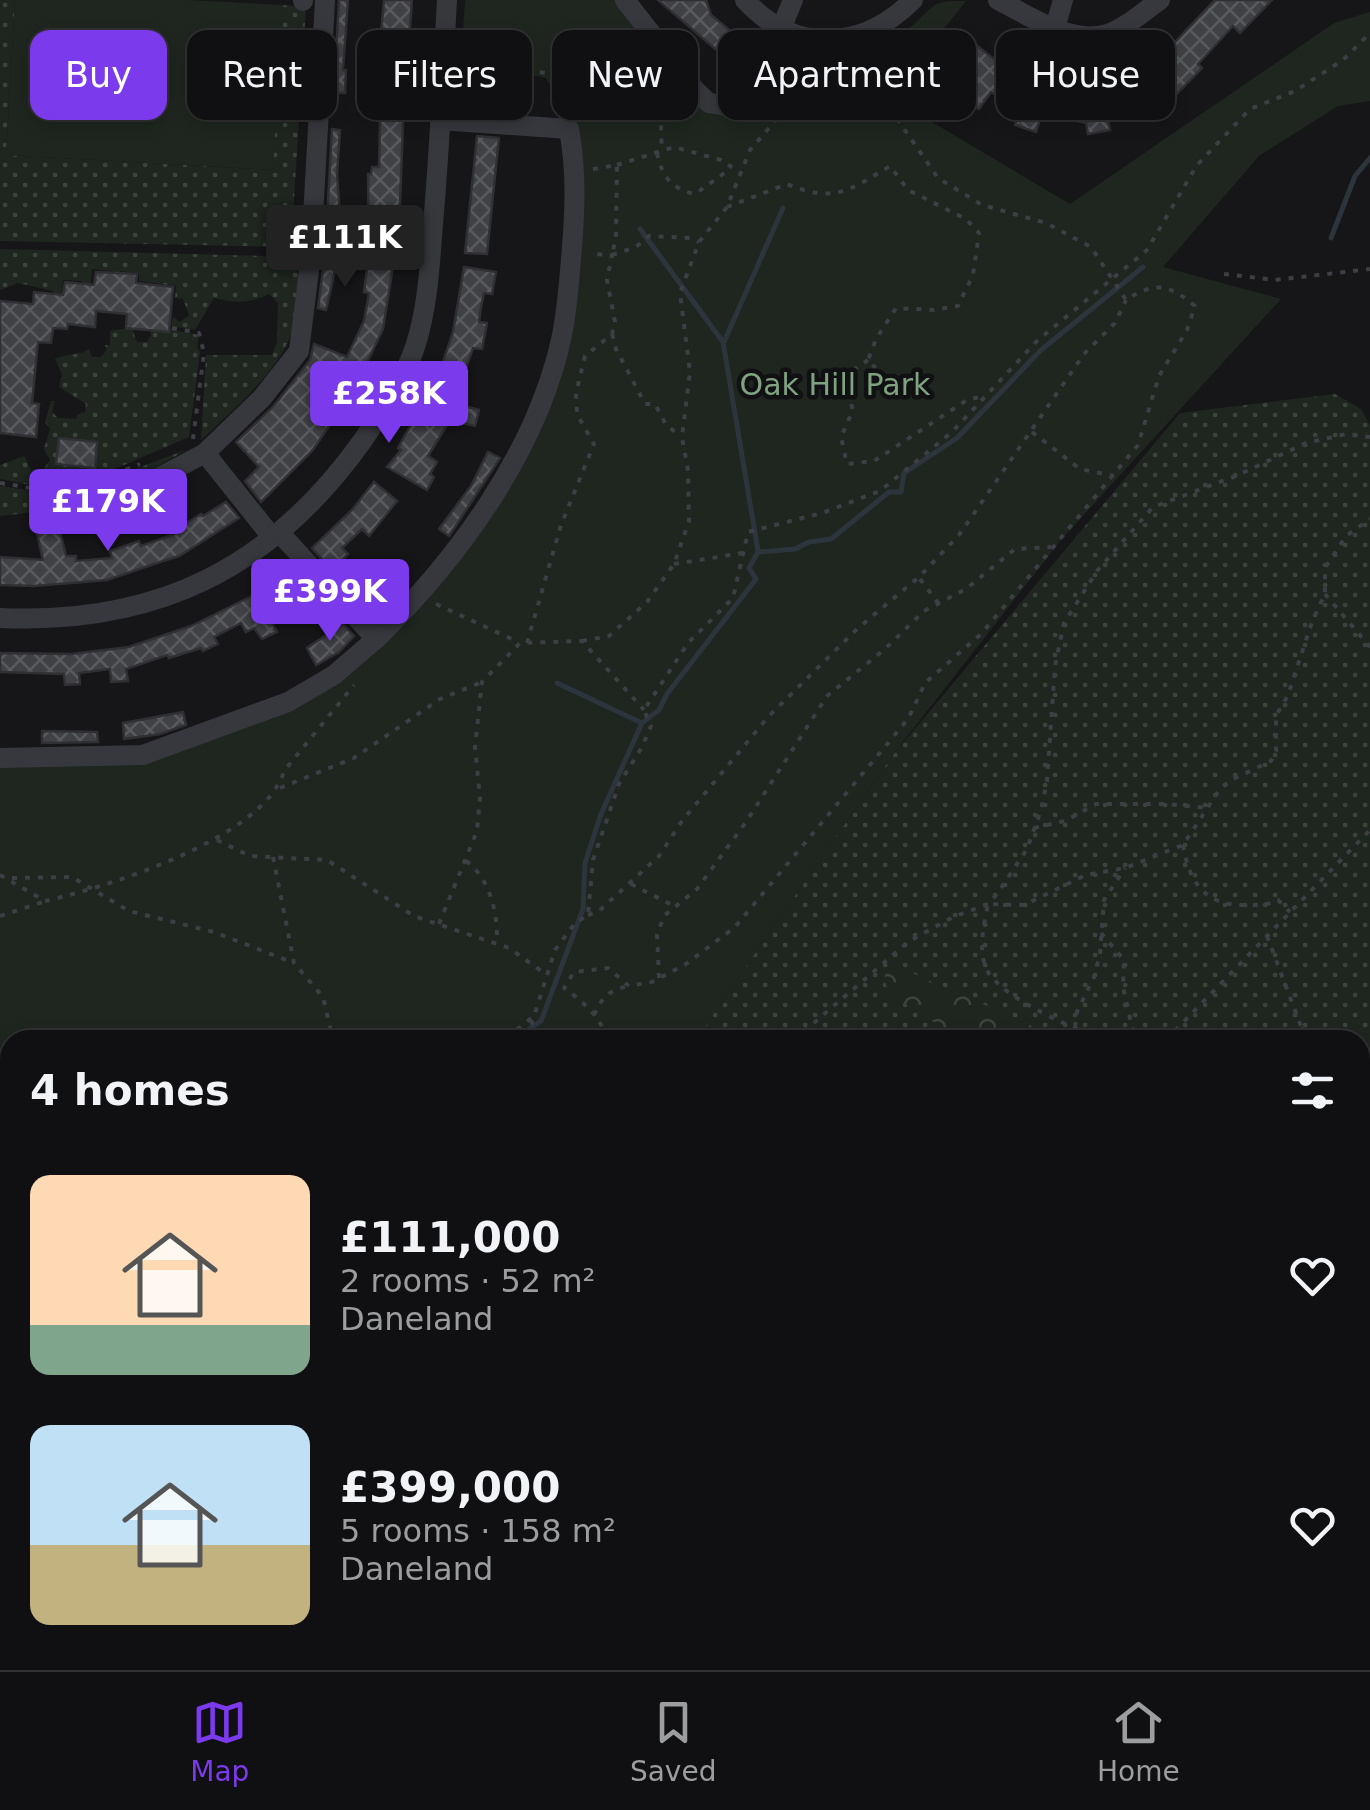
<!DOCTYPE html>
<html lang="en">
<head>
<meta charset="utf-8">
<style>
  body { margin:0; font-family:"DejaVu Sans",sans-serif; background:#19191b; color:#f1f3f6; height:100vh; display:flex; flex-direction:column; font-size:38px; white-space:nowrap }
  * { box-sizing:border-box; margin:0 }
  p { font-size:32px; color:#9c9d9f }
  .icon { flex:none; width:55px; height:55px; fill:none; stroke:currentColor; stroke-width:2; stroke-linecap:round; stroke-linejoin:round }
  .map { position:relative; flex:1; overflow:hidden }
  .side { position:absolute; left:0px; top:1030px; width:1370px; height:640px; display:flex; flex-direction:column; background:#101012; border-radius:30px 30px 0 0; box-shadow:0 5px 15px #0003,0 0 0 2px #303032 }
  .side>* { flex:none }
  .guide { position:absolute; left:30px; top:30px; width:1310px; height:90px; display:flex; gap:20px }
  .price { position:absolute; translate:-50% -85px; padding:0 22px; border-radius:10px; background:#7c3aed; color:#fff; font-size:32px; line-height:65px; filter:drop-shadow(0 2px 5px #0008) }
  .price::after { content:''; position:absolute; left:50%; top:60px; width:30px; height:22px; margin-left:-15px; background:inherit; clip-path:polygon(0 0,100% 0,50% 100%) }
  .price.current { background:#222; color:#fff }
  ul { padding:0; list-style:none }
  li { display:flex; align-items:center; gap:30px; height:250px; padding:0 30px }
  li span { display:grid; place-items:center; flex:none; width:280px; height:200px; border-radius:20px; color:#555 }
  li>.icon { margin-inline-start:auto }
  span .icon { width:120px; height:120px; fill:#fffc; stroke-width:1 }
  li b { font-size:42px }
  h2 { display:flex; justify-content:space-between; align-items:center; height:120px; padding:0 30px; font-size:42px }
  .tag { padding:0 35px; border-radius:20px; background:#101012; box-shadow:0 5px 15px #0003,0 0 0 2px #303032; font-size:35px; line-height:90px }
  .tag.current { background:#7c3aed; color:#fff }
  .tab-bar { display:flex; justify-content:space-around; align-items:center; height:140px; border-top:2px solid #303032; background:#101012; font-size:28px; color:#9c9d9f }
  .tab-bar a { display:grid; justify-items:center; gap:5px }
  .tab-bar .current { color:#7c3aed }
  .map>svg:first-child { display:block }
  .grass { fill:url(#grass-dots) }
  .forest { fill:url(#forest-crowns) }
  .park { fill:#1e261f }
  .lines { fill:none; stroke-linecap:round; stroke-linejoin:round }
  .stream { stroke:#2c353c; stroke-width:5 }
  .river { stroke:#2c353c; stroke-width:32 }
  .building { fill:url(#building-cross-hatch); stroke:#303034; stroke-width:2.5 }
  .path { stroke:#3d3f44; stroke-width:4; stroke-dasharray:5 8; stroke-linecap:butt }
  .minor { stroke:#37383d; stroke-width:20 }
  .labels { text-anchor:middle; stroke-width:9; stroke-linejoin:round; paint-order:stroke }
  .park-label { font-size:30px; fill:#7fa381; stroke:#111113 }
</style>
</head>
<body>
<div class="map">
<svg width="1370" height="1670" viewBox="0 0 1370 1670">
  <defs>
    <pattern id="grass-dots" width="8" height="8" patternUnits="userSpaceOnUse" patternTransform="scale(2.5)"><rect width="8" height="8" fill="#1e261f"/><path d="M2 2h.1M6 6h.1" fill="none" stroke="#3c433d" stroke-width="1.8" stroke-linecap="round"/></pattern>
    <pattern id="forest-crowns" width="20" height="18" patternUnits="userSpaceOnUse" patternTransform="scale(2.5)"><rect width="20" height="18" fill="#1e261f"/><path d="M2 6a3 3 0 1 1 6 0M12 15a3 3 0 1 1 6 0" fill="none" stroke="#3c433d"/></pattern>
    <pattern id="building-cross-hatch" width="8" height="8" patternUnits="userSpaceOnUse" patternTransform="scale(2.5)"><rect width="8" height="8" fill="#404145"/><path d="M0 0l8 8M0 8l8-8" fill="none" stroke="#595a5e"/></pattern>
  </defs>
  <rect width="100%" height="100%" fill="#161618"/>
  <g class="grass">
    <path d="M 0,0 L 15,0 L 6,155 L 272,170 L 282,5 L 306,7 L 291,247 L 0,241 Z"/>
    <path d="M 0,249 L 299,257 C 298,281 299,312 291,334 C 279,371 229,414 201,440 L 206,355 L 272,355 L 277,342 L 278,303 L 269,294 C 250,304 235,303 214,298 L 195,330 L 171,326 L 173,317 L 180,322 L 189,315 L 183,299 L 175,298 L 176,286 L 139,281 L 139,273 L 120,271 L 119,278 L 112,278 L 112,271 L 92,269 L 90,289 L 82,288 L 82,281 L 63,280 L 61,299 L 53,299 L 53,291 L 18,283 L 0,290 Z"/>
    <path d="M 149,325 L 199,335 L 197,348 L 200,352 L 189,437 L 73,487 L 52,489 L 0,479 L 0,465 L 24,456 L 31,470 L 43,470 L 50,460 L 44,449 L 50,429 L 45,422 L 51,401 L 55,401 L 52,412 L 58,418 L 76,419 L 78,414 L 85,412 L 86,404 L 59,387 L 62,374 L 55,359 C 67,353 78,356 89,349 L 92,357 L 101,357 L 107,350 L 105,345 L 110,345 L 110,331 L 135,327 L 133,332 L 137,342 L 147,342 L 151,335 Z"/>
    <path d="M 1335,394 L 1361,409 L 1370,425 L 1370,1283 L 1360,1285 L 1360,1040 L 703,1040 L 706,1023 L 892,756 L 1180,413 Z"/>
    <path d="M 188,449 L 142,475 L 71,508 L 0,516 L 0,486 L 47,493 L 72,493 Z"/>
    <path d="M 773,1660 L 1288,1660 L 1279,1670 L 780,1670 Z"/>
  </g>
  <g class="forest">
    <path d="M 901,968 L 1064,1040 L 978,1040 L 940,1026 L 889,994 L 884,978 L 887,970 Z"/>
    <path d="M 1370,1283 L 1370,1670 L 1279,1670 L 1288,1660 L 1360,1660 L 1360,1581 L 1367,1573 L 1360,1565 L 1360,1285 Z"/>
  </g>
  <g class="park">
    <path d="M 15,0 L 188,0 L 282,5 L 273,170 L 6,155 Z"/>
    <path d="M 465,0 L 636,0 L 707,97 C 752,104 761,74 784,41 C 794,45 804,50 814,53 C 845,60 890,45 913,25 C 935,5 931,0 966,1 L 890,97 L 1070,204 L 1334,23 L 1370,12 L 1370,101 L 1338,106 L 1259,156 L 1163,267 L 1281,299 L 1061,540 L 892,756 L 707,1023 L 703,1040 L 10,1040 L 10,1660 L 826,1660 L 833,1670 L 0,1670 L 0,764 L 60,765 L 215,734 L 407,621 L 556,377 L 572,122 L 546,78 L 461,61 Z"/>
  </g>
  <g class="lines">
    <g class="stream">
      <path d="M 640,229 L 723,342 L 758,551"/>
      <path d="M 1331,238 L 1355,176 L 1370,158"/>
      <path d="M 724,342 L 783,208"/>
      <path d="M 557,683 L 642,723"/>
      <path d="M 513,1040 L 541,1021 L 583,909 L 585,863 L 601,814 L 642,723 L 659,710 L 667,694 L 756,579 L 749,568 L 758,552 L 795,549 L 809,542 L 831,539 L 889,492 L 901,492 L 904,473 L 957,438 L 1040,351 L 1143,267"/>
    </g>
    <g class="river">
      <path d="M 0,1291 L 10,1293"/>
      <path d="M 726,1660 L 733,1670"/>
    </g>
  </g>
  <g class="building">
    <path d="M 339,0 L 348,0 L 343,70 L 346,70 L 345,93 L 334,93 Z"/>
    <path d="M 384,0 L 412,0 L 403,122 L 398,260 L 394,260 L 383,329 L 354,390 L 312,451 L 261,502 L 245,481 L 259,467 L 236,442 L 273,407 L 310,360 L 314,344 L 347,357 L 364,321 L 369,293 L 364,292 L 369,253 L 368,174 L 371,174 L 372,167 L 379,167 L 381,78 L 377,78 Z"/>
    <path d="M 658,0 L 706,0 L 711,15 L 762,57 L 760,60 L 747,76 Z"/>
    <path d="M 1215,0 L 1272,0 L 1240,33 L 1233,26 L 1198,64 L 1202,68 L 1162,109 L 1143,89 L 1108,121 L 1110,130 L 1088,134 L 1086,123 L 1042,113 L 1036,132 L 1015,125 L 1021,106 L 991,92 L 979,109 L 962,98 L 973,83 L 942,57 L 961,33 L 999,63 L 1020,73 L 1039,82 L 1092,93 L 1127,61 L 1135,69 L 1167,35 L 1175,42 Z"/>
    <path d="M 477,70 L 501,72 L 498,110 L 474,109 Z"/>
    <path d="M 332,129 L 340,130 L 337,174 L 340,215 L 335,270 L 326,310 L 318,308 L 325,255 Z"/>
    <path d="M 477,136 L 499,138 L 487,254 L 465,253 Z"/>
    <path d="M 464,267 L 496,272 L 492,294 L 484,293 L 481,307 L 479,322 L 487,323 L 482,349 L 473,348 L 458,390 L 467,397 L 464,406 L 479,410 L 475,426 L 450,420 L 428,456 L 437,462 L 430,474 L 434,477 L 427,490 L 387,467 L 401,450 L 398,448 L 439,374 L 453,332 Z"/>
    <path d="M 96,272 L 137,274 L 136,283 L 173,287 L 169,332 L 126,328 L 127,314 L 96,311 L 95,327 L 68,324 L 67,329 L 53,328 L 51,343 L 38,342 L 32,403 L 39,404 L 36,437 L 0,433 L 0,301 L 33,304 L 34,292 L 63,295 L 65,282 L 94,285 Z"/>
    <path d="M 59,438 L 97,442 L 95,468 L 56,464 Z"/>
    <path d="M 488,452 L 500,458 L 449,536 L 439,529 L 471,486 Z"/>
    <path d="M 374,482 L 397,501 L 369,536 L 362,529 L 342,548 L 348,554 L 332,570 L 312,548 L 352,510 Z"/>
    <path d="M 226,502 L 239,518 L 179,556 L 163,561 L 107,580 L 34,586 L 0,585 L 0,557 L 43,560 L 36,529 L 58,523 L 66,556 L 76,556 L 76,561 L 112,558 L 110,551 L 139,541 L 141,546 L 175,534 L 174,531 L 201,514 L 203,516 Z"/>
    <path d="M 291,566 L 311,588 L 270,619 L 277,632 L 262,639 L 254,628 L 246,632 L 241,623 L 214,637 L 218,644 L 203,651 L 201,648 L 169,658 L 167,655 L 126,669 L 128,681 L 111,682 L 110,669 L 79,673 L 80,684 L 65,685 L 64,674 L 0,672 L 0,653 L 71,654 L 129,647 L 191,626 L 250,597 Z"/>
    <path d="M 343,624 L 354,636 L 339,652 L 316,665 L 307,648 Z"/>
    <path d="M 183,712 L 186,725 L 160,734 L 124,739 L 123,723 Z"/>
    <path d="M 42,731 L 97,732 L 98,742 L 42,743 Z"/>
  </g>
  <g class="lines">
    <g class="path">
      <path d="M 811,56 L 814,76"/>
      <path d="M 855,57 L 862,96"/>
      <path d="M 463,58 L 567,77"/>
      <path d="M 639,74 L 641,54"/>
      <path d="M 565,111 C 563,100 559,87 567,77 C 580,77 594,84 606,83 C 616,82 625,71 636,73 C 665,80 660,130 662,151"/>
      <path d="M 657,153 C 662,176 671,189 695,194 L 730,169"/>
      <path d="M 617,165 L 674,147 L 721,160 L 739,172"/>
      <path d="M 593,169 L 617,165 L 616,237 L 612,255"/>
      <path d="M 727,207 L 787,184 C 834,204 850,190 890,166 L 908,190 L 966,219 L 979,233 L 973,275 L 958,306 L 934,310 L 896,308 L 876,339 L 868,360 L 886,379 L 909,386"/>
      <path d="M 612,255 L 636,247 L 649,236 L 691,238 L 699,242"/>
      <path d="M 1224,274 L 1275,280 L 1370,269"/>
      <path d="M 172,328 L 199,333 L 204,353 L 193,439"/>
      <path d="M 612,334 L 616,349 L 645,404 L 655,404 L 666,425 L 681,436"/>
      <path d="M 868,360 L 855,369 L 849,398 L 853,410 L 841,437 L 847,464 L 874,461 L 967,400 L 983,396"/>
      <path d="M 1032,432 L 1080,469 L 1114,476"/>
      <path d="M 0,483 L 50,491 L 75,490 L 140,464"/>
      <path d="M 674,564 L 743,553"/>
      <path d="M 920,579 L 938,603"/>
      <path d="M 1325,594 L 1370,647"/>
      <path d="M 436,604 L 518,642"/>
      <path d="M 582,641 L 609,636 L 647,602 L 674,564 L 689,521 L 688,471 L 682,437 L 690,372 L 680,293 L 699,242 L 727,207 L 750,150 L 814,76 L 889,107 L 938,178 L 982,205 L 1046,223 L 1091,247 L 1126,300 C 1155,281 1169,284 1195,306 L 1187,330 L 1159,376 L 1138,445 L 982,633 L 925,683 L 908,719 L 735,927 L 686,964 L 652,982 L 629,986 L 608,968 L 574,972 L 564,988 C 582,1001 602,1017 607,1040"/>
      <path d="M 527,643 L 561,525 L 594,444 L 577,414 L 576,393 L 585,356 L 612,334 L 615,322 L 607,280 L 612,255 L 592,254"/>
      <path d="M 280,788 L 354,758 L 440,699 L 482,682"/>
      <path d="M 1034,828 L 1065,821 L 1096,804 L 1166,804 L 1207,808"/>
      <path d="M 217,840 L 250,856 L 327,860 L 414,916 L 509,948 L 547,975"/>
      <path d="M 1183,845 C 1189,882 1205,906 1245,905 C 1257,905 1267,906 1278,900 L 1290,912"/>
      <path d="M 273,857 L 294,963 L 323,997 L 333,1040"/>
      <path d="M 466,861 C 490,878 498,914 497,942"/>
      <path d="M 0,875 L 45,901 C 107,887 265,838 284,771 L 354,685"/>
      <path d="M 12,878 L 72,877 L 129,911 L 214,932 L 294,963"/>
      <path d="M 631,884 L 676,907"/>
      <path d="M 588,915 L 599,911 L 659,856 L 682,821 L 768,717 L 857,629 L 919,577 L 959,535 L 1084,354 L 1115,323 L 1126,300"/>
      <path d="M 0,916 L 43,902"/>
      <path d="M 439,924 L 477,831 L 480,798 L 475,747 L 482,682 L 520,643 L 582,641 L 644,710"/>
      <path d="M 1101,933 L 1124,960 L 1123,987 L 1135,1040"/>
      <path d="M 1267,936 L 1302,1029"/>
      <path d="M 659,978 L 657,935 L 664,916 L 697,889 L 746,822 L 827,696 L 885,649 L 924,611 L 966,589 L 1015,549 L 1051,547"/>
      <path d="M 594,1015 C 603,996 609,990 629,986"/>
      <path d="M 531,1020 L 535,1030 L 533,1040"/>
      <path d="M 1075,1027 L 1077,1012 L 1094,977 L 1100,954 L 1104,900 L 1125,868"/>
      <path d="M 123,1040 L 199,1040"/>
      <path d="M 493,1040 L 519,1028 L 534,1016 L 555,950 L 575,923 L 588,915 L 593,860 L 619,784 L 642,747 L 651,726 L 644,710 L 688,643 L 733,598 L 748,532 L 822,513 L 880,491 L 952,432 L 1037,341 L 1147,250 L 1197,165 L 1250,109 L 1295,91 L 1343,60 L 1370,33"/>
      <path d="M 794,1040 L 908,942 L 953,917 L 988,904 L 997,894 L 1027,849 L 1041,810 L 1047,781 L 1055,666 L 1064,623 L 1097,571 L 1153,507 L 1236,476 L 1306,443 L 1346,434 L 1370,437"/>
      <path d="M 1101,1040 C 1069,1025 1012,1003 990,975 C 976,957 984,924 988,904 L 1024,905 L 1086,875 L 1125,868 L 1183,845 L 1220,789 L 1231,780 L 1271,761 L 1276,751 L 1276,716 L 1288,695 L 1312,622 L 1325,594 L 1325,568 L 1346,536 L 1370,519"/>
      <path d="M 1166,1040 L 1370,830"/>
      <path d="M 1264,1040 L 1302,1029 L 1315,1040"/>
      <path d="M 1360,1072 L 1365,1076 L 1370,1095"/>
      <path d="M 0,1073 L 10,1070"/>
      <path d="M 0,1084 L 10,1086"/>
      <path d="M 1360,1192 L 1370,1194"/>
      <path d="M 1360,1259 L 1370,1257"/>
      <path d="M 0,1274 L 10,1277"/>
      <path d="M 767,1660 L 775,1670"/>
    </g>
    <g class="minor">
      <path d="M 625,0 L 695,90 L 709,103 L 730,106 L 756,95 L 791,33"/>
      <path d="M 745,0 C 795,55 863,50 913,0"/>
      <path d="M 998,0 C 1030,16 1070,45 1107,34 C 1126,28 1144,11 1160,0"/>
      <path d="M 303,1 L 303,0"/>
      <path d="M 1055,28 L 1063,0"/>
      <path d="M 781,29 L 793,0"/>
      <path d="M 205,453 L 272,537"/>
      <path d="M 74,517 L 109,504 L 205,453 L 262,398 L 299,351 L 311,254 L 325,0"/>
      <path d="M 0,618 C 157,625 272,568 363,440 C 382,412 404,380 415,347 C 429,304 430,258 434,212 C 440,142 443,71 447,0"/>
      <path d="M 376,639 C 458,559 538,450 562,335 C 567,310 569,284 571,259 C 575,214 577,173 569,129 L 440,120"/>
      <path d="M 0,758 L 143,755 L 288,702 L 334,675 L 376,639 L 279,532"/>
    </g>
  </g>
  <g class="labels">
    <g class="park-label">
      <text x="835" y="395">Oak Hill Park</text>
    </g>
  </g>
</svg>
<b class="price current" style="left:345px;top:290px">£111K</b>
<b class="price" style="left:389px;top:446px">£258K</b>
<b class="price" style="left:108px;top:554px">£179K</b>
<b class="price" style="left:330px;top:644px">£399K</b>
<div class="guide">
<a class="tag current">Buy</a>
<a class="tag">Rent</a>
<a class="tag">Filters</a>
<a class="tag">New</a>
<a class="tag">Apartment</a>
<a class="tag">House</a>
</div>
<section class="side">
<h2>4 homes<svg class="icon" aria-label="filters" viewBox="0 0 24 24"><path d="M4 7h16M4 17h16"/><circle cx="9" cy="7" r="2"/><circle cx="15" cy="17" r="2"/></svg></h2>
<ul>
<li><span style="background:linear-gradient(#ffd9b3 75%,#7fa58c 0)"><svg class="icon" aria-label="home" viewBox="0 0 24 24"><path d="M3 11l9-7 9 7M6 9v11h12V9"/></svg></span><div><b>£111,000</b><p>2 rooms · 52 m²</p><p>Daneland</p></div><svg class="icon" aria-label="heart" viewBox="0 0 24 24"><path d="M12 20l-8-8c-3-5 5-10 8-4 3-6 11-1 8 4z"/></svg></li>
<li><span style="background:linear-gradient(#bfe0f5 60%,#c2b280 0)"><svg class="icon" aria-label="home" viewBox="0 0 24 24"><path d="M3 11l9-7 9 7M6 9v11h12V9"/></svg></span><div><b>£399,000</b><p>5 rooms · 158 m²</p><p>Daneland</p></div><svg class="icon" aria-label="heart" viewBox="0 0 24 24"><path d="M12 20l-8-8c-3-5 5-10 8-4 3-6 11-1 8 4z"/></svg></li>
</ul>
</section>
</div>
<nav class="tab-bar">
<a class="current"><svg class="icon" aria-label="map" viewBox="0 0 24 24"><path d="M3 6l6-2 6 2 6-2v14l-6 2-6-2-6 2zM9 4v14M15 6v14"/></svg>Map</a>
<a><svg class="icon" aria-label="saved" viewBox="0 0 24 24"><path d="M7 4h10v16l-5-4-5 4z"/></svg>Saved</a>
<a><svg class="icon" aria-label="home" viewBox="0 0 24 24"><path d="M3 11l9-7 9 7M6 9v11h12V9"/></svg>Home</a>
</nav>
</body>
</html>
